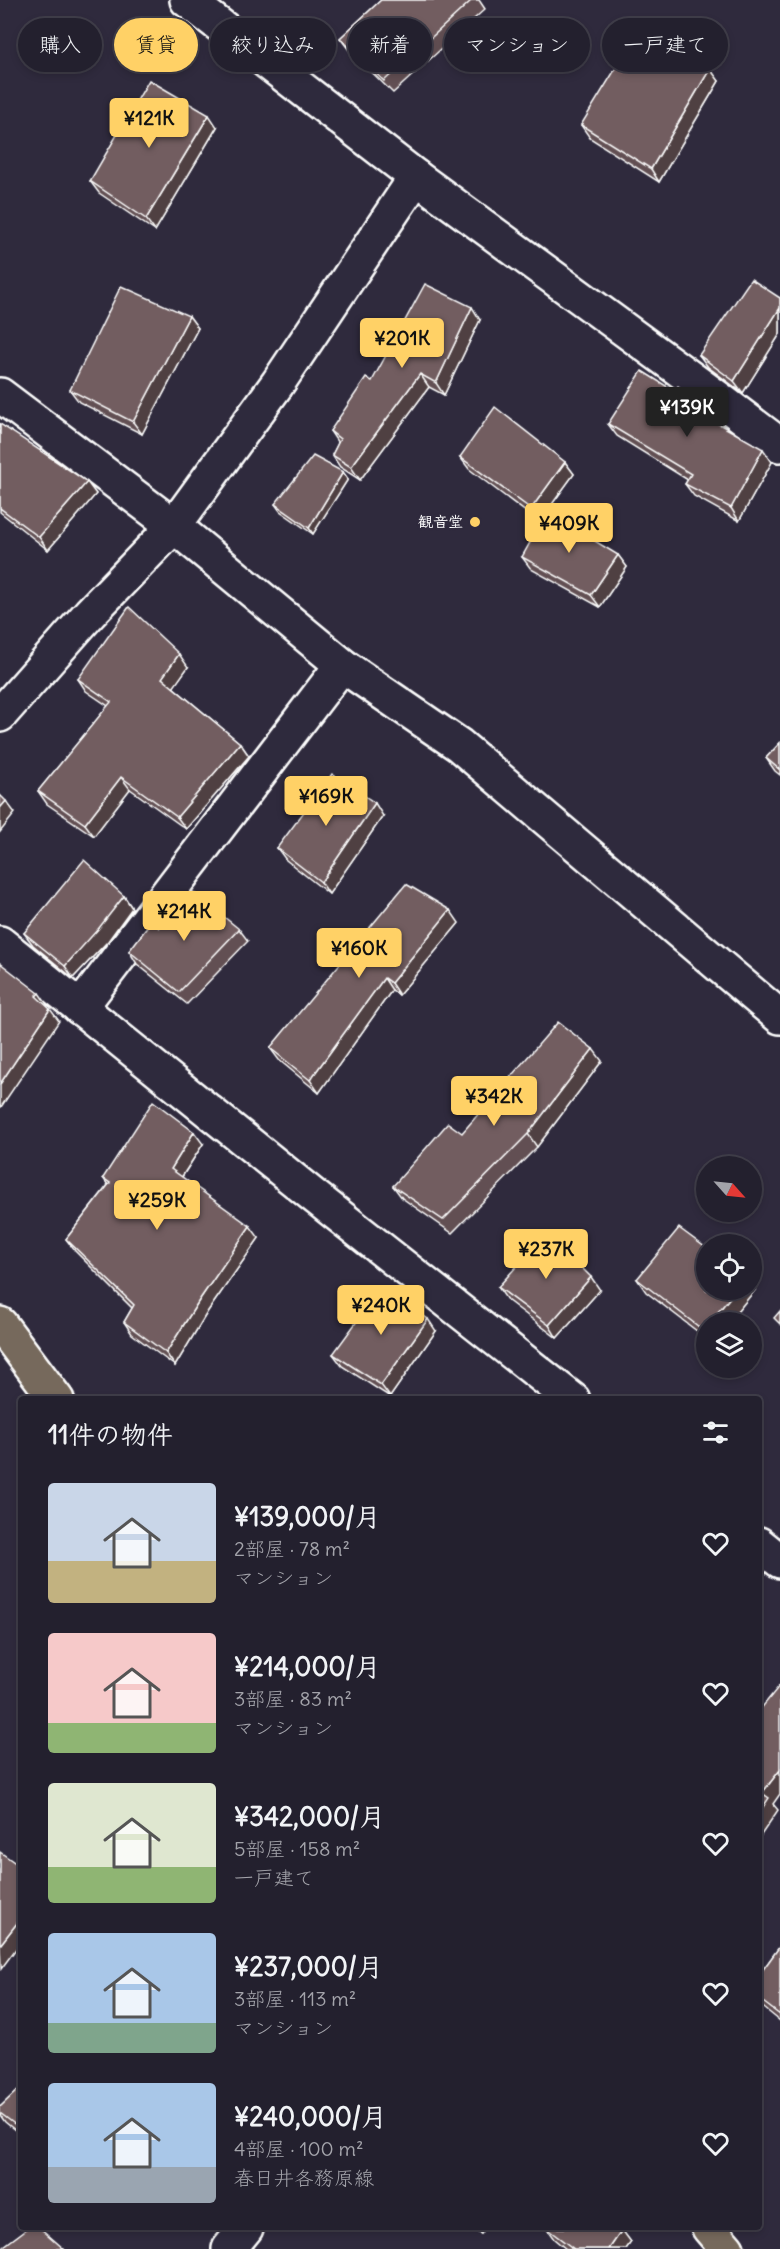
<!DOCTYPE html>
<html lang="ja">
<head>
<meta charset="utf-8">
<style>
  body { margin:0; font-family:Delius,"Klee One",sans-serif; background:#2f2d3a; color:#f1f3f6; height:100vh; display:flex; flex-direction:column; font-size:22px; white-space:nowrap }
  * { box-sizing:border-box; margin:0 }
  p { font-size:20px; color:#a3a3aa }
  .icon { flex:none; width:33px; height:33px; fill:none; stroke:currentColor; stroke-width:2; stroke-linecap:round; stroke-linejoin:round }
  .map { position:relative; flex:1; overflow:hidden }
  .side { position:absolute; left:18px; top:1396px; width:744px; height:834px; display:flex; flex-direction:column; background:#23202e; border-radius:6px; box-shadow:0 3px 9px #0003,0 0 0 2px #403e4a }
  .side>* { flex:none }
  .banner { position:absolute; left:18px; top:18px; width:744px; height:54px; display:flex; gap:12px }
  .needle { width:39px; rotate:117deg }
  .tools { position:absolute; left:696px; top:1156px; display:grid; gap:12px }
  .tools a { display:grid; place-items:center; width:66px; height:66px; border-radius:50%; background:#23202e; box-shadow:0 3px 9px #0003,0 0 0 2px #403e4a; font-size:30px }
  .price { position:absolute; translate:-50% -51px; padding:0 14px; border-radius:6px; background:#ffd166; color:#111; font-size:20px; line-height:39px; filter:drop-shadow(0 2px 3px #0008) }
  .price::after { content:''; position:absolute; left:50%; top:36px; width:18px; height:14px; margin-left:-9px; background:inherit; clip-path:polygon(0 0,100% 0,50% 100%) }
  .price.current { background:#222; color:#fff }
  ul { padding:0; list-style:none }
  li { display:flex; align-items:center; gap:18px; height:150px; padding:0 30px }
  li span { display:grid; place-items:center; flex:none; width:168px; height:120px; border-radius:6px; color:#555 }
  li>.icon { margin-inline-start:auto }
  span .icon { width:72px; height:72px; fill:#fffc; stroke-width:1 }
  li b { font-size:26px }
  h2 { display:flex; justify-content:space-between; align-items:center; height:72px; padding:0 30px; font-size:26px }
  .tag { padding:0 21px; border-radius:27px; background:#23202e; box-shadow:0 3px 9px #0003,0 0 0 2px #403e4a; font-size:21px; line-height:54px }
  .tag.current { background:#ffd166; color:#111 }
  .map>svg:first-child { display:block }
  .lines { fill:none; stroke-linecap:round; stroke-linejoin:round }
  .minor-casing { stroke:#fff; stroke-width:38 }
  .tertiary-casing { stroke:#fff; stroke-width:38 }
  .primary-casing { stroke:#fff; stroke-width:38 }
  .minor { stroke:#2f2a3d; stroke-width:33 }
  .tertiary { stroke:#2f2a3d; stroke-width:33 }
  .primary { stroke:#76695c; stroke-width:33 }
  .wall { fill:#625053; stroke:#fff; stroke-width:1.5 }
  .shaded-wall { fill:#504143; stroke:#fff; stroke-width:1.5 }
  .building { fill:#725d60; stroke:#fff; stroke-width:1.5 }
  .poi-dot { fill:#ffd166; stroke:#2f2a3d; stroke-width:2 }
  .labels { text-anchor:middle; stroke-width:4.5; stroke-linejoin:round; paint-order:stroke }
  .poi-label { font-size:15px; font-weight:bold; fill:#fff; stroke:#2f2a3d; text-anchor:end }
</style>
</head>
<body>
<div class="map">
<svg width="780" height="2249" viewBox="0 0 780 2249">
  <rect width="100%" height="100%" fill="#2f2a3d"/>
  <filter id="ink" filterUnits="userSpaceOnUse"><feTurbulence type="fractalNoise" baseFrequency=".0167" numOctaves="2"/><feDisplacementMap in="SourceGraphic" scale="12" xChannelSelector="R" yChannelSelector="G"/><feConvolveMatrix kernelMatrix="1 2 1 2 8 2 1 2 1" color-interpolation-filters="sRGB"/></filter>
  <g filter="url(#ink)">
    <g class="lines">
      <g class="minor-casing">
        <g id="minor">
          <path d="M 187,0 L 416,177 L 722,401 L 780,445"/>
          <path d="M 0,395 L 174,526 L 342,665 L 459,745 L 780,1017"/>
          <path d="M 0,715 L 90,613 L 174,526 L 278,383 L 416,177"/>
          <path d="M 0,943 L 314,1196 L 573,1400"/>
          <path d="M 80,1008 L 342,665"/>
          <path d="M 759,1544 L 780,1561"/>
        </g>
      </g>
      <g class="tertiary-casing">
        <path id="tertiary" d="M 229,2249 L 246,2228"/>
      </g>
      <g class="primary-casing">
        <g id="primary">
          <path d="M 0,1324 L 57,1400"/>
          <path d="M 709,2228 L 727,2249"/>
        </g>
      </g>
      <use href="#minor" class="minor"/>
      <use href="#tertiary" class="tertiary"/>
      <use href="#primary" class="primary"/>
    </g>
    <g class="wall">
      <path d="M 381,0 L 479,0 L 485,9 L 393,93 L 349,50 L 340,38 Z"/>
      <path d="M 710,69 L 719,81 L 659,182 L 590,138 L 581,125 Z"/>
      <path d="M 217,127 L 155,231 L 99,193 L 90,181 Z"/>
      <path d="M 780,298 L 780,334 L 743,393 L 708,367 L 699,355 Z"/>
      <path d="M 189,316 L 198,328 L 142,434 L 79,402 L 70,390 Z"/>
      <path d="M 480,320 L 444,395 L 429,387 L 360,480 L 340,467 L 332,455 L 338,443 L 330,431 L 372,381 Z"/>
      <path d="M 0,424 L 87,482 L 96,494 L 48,550 L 0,512 Z"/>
      <path d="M 608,424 L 723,425 L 722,426 L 772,462 L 739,521 L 694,496 L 685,484 L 688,480 L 617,436 Z"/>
      <path d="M 460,457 L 565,462 L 574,474 L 539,522 L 469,469 Z"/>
      <path d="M 343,472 L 348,479 L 313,534 L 280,511 L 275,504 Z"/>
      <path d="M 618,555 L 627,567 L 600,607 L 531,569 L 522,557 Z"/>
      <path d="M 188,667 L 173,687 L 240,743 L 249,756 L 186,829 L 130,789 L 94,836 L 47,804 L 38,791 L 108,706 L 86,691 L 78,679 Z"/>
      <path d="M 780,743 L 780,775 L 775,771 L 766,758 Z"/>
      <path d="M 383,816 L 329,894 L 286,860 L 277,848 Z"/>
      <path d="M 124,896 L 132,908 L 108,941 L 73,978 L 33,945 L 24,933 Z"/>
      <path d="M 459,923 L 399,995 L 392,990 L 319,1093 L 279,1060 L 270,1048 Z"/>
      <path d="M 159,928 L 239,929 L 248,941 L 187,1004 L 137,964 L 129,951 Z"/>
      <path d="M 602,1061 L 537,1147 L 452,1233 L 402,1198 L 393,1186 L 462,1133 Z"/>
      <path d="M 203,1144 L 182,1177 L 259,1238 L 208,1311 L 175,1366 L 132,1334 L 124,1322 L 132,1308 L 75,1251 L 66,1239 L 108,1185 L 103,1178 Z"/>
      <path d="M 637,1279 L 755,1290 L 728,1323 L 706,1323 L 706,1338 L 646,1292 Z"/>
      <path d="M 498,1287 L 600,1290 L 557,1338 L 507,1300 Z"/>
      <path d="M 436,1331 L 390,1397 L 342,1366 L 333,1354 Z"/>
      <path d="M 780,1946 L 780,2021 L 759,2004 L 759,1975 Z"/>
      <path d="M 21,2087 L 21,2135 L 5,2122 L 0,2115 L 0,2107 Z"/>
      <path d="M 468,2228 L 485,2228 L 481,2234 Z"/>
      <path d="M 546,2228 L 622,2230 L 631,2242 L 626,2249 L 566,2249 L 554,2239 Z"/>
    </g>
    <g class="shaded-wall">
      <path d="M 710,69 L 719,81 L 659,182 L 651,169 Z"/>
      <path d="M 209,115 L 217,127 L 155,231 L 146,219 Z"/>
      <path d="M 472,307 L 480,320 L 444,395 L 436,383 Z"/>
      <path d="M 780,308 L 780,334 L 743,393 L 734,381 Z"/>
      <path d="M 189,316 L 198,328 L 142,434 L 133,422 Z"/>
      <path d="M 420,374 L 429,387 L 360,480 L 351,467 Z"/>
      <path d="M 714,413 L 723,425 L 719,431 L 710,419 Z"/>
      <path d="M 763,449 L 772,462 L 739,521 L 731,508 Z"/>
      <path d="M 565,462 L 574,474 L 539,522 L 531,509 Z"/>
      <path d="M 343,472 L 348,479 L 313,534 L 309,528 Z"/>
      <path d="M 87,482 L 96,494 L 48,550 L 39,537 Z"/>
      <path d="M 618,555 L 627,567 L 600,607 L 591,595 Z"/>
      <path d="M 179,654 L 188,667 L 171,691 L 162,678 Z"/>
      <path d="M 240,743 L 249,756 L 186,829 L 177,817 Z"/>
      <path d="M 121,777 L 130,789 L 94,836 L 85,824 Z"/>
      <path d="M 6,801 L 15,813 L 0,832 L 0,808 Z"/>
      <path d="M 375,803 L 383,816 L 329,894 L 321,882 Z"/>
      <path d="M 124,896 L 132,908 L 108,941 L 73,978 L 65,966 Z"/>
      <path d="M 450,910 L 459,923 L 399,995 L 391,983 Z"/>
      <path d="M 384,978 L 392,990 L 319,1093 L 310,1080 Z"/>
      <path d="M 39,993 L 48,1006 L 45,1009 L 36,996 Z"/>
      <path d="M 50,1009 L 59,1021 L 1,1107 L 0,1105 L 0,1084 Z"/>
      <path d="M 593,1049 L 602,1061 L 537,1147 L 528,1134 Z"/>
      <path d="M 194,1132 L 203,1144 L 179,1181 L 171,1169 Z"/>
      <path d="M 250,1226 L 259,1238 L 208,1311 L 175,1366 L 166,1353 L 200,1299 Z"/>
      <path d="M 591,1277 L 600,1290 L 557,1338 L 549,1325 Z"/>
      <path d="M 752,1285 L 755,1290 L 728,1323 L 709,1323 L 736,1290 L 752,1290 Z"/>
      <path d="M 428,1319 L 436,1331 L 390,1397 L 381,1385 Z"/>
      <path d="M 706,1326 L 706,1335 L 703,1330 Z"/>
      <path d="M 780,1770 L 780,1794 L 773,1804 L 778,1810 L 759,1838 L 759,1813 L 762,1793 Z"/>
      <path d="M 21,1918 L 21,1942 L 1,1969 L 0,1945 Z"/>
      <path d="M 476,2228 L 485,2228 L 481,2234 Z"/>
      <path d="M 622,2230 L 631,2242 L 626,2249 L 609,2249 Z"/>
    </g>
    <g class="building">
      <path d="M 381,0 L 472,0 L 384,81 L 340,38 Z"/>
      <path d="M 643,24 L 710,69 L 651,169 L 581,125 Z"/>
      <path d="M 149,80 L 209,115 L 146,219 L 90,181 Z"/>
      <path d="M 751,279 L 780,298 L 780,308 L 734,381 L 699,355 Z"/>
      <path d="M 425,284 L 472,307 L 436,383 L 420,374 L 351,467 L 332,455 L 340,439 L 330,431 L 366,378 L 372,381 Z"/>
      <path d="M 121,286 L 189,316 L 133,422 L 70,390 Z"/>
      <path d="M 642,371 L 674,391 L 678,386 L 714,413 L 710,419 L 763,449 L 731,508 L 685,484 L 691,474 L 608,424 Z"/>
      <path d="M 495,407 L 565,462 L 531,509 L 460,457 Z"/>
      <path d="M 0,424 L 87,482 L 39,537 L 0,508 Z"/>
      <path d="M 313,456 L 343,472 L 309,528 L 275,504 Z"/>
      <path d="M 547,512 L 618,555 L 591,595 L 522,557 Z"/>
      <path d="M 129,607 L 179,654 L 162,678 L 240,743 L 177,817 L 121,777 L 85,824 L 38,791 L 111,702 L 78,679 Z"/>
      <path d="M 780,743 L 780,770 L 766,758 Z"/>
      <path d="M 332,774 L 375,803 L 321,882 L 277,848 Z"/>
      <path d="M 0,795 L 6,801 L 0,808 Z"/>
      <path d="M 84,860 L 124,896 L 99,928 L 65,966 L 24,933 Z"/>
      <path d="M 406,884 L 450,910 L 391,983 L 384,978 L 310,1080 L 270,1048 Z"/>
      <path d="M 193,892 L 239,929 L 179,992 L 129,951 L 152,921 L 159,928 Z"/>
      <path d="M 0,963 L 39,993 L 36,996 L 50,1009 L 0,1084 Z"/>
      <path d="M 558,1022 L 593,1049 L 528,1134 L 443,1220 L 393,1186 L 448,1123 L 462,1133 Z"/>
      <path d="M 153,1101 L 194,1132 L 171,1169 L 250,1226 L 200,1299 L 166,1353 L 124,1322 L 134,1305 L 66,1239 L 110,1183 L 103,1178 Z"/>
      <path d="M 679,1228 L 706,1248 L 706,1290 L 736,1290 L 709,1323 L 706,1323 L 706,1326 L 703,1330 L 637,1279 Z"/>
      <path d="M 547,1233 L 591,1277 L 549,1325 L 498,1287 Z"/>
      <path d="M 382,1287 L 428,1319 L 381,1385 L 333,1354 Z"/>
      <path d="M 780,1311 L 780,1324 L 774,1318 Z"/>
      <path d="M 780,1685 L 780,1770 L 762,1793 L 769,1798 L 759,1813 L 759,1711 Z"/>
      <path d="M 0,1852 L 21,1867 L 21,1918 L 0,1945 Z"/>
      <path d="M 780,1946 L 780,2015 L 759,1999 L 759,1975 Z"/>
      <path d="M 21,2087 L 21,2129 L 0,2113 L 0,2107 Z"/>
      <path d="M 28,2228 L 40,2228 L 64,2249 L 0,2249 Z"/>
      <path d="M 546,2228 L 620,2228 L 622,2230 L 609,2249 L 574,2249 Z"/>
    </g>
  </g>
  <circle class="poi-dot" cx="475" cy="522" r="6"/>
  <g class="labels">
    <g class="poi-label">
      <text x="463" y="527">観音堂</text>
    </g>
  </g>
</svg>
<div class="tools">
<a><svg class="needle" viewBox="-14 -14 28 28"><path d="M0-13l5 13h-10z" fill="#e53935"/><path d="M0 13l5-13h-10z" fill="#a3a3aa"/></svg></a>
<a><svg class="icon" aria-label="locate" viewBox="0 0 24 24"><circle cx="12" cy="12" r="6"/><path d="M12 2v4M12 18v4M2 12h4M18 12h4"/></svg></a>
<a><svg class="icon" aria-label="layers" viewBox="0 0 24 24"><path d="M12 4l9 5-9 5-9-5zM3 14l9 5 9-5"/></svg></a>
</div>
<b class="price" style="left:149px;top:149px">¥121K</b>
<b class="price" style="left:402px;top:369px">¥201K</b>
<b class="price current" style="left:687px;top:438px">¥139K</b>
<b class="price" style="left:569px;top:554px">¥409K</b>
<b class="price" style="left:326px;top:827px">¥169K</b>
<b class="price" style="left:184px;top:942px">¥214K</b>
<b class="price" style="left:359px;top:979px">¥160K</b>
<b class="price" style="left:494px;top:1127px">¥342K</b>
<b class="price" style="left:157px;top:1231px">¥259K</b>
<b class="price" style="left:546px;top:1280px">¥237K</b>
<b class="price" style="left:381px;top:1336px">¥240K</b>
<div class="banner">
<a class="tag">購入</a>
<a class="tag current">賃貸</a>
<a class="tag">絞り込み</a>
<a class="tag">新着</a>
<a class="tag">マンション</a>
<a class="tag">一戸建て</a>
</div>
<section class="side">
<h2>11件の物件<svg class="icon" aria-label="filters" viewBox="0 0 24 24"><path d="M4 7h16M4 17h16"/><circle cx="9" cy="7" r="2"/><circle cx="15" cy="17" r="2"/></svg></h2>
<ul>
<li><span style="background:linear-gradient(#c9d6e8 65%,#c2b280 0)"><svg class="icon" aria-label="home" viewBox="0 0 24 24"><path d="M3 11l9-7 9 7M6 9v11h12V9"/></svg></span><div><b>¥139,000/月</b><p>2部屋 · 78 m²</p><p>マンション</p></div><svg class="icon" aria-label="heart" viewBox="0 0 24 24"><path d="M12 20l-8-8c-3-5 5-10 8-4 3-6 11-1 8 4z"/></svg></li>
<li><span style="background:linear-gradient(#f6c9c9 75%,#8fb573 0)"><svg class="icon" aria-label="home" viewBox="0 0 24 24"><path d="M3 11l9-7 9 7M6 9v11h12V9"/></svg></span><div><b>¥214,000/月</b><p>3部屋 · 83 m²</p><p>マンション</p></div><svg class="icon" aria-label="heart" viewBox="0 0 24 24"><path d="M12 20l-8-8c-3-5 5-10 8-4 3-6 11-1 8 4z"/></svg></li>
<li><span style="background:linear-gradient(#dfe7d0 70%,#8fb573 0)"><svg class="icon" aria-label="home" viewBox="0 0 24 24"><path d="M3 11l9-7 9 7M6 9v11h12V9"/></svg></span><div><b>¥342,000/月</b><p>5部屋 · 158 m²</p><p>一戸建て</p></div><svg class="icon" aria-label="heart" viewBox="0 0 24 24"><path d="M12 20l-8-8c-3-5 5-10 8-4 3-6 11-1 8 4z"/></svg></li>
<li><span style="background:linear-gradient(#a9c7e8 75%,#7fa58c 0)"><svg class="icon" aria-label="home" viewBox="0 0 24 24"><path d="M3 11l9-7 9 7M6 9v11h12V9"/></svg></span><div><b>¥237,000/月</b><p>3部屋 · 113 m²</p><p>マンション</p></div><svg class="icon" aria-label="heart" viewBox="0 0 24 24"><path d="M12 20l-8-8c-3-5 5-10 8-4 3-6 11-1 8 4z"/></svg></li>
<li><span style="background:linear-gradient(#a9c7e8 70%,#9aa5b1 0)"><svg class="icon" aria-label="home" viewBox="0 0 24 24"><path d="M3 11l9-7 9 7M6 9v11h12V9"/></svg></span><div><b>¥240,000/月</b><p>4部屋 · 100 m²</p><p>春日井各務原線</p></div><svg class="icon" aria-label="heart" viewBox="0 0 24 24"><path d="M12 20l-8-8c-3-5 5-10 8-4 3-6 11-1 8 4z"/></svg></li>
</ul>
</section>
</div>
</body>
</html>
